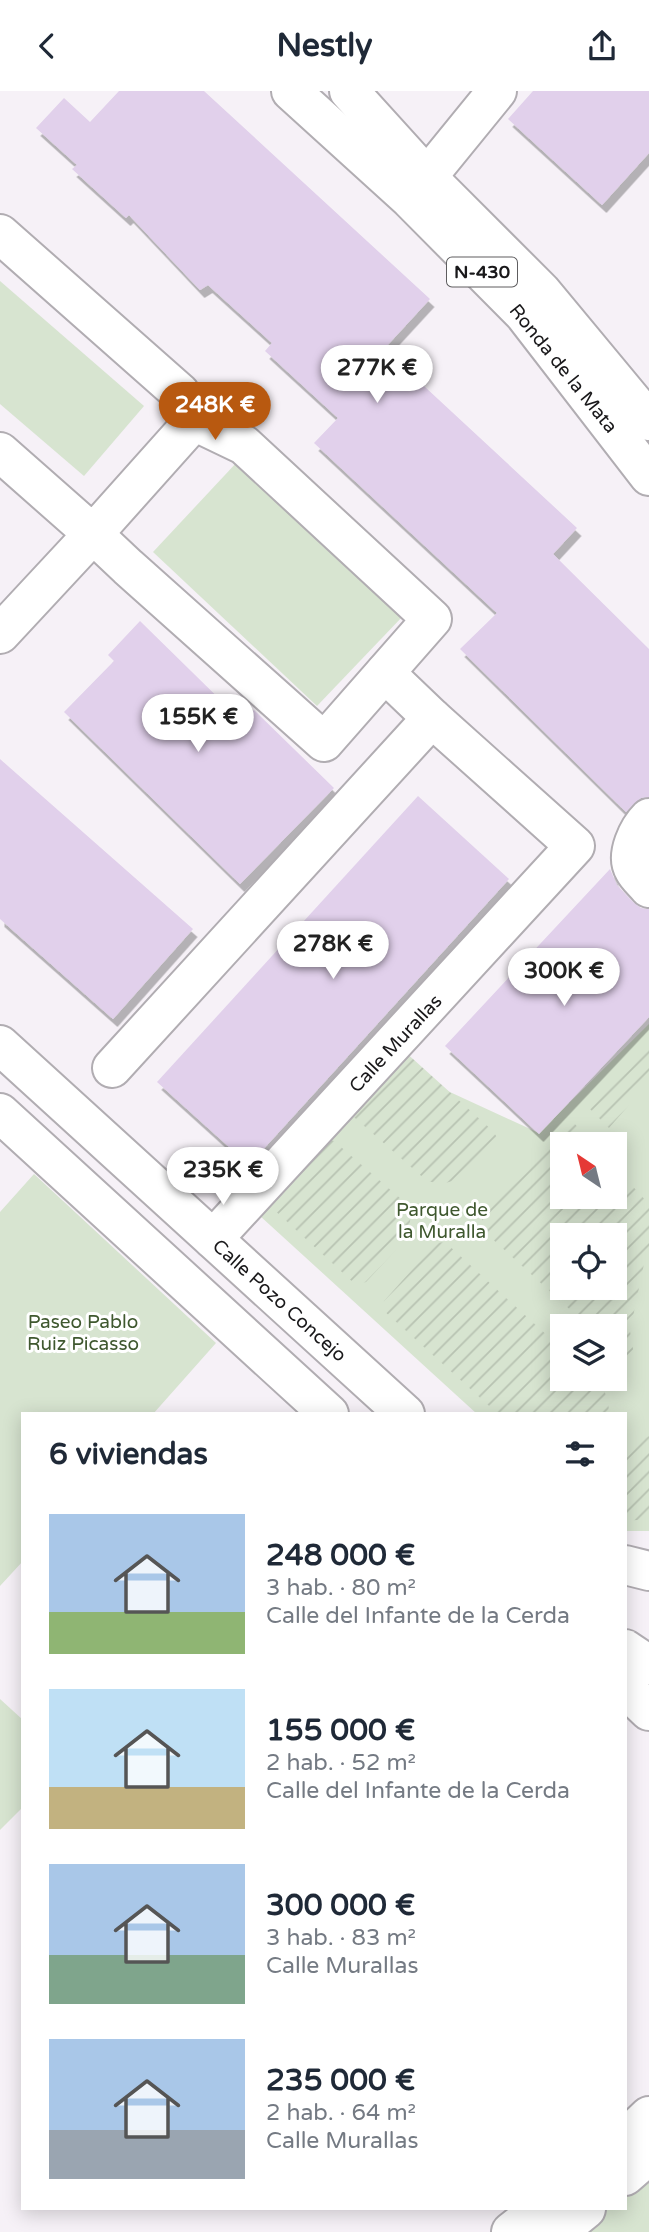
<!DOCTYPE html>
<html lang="es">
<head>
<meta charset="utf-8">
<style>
  body { margin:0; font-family:"Varela Round",sans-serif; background:#f6f6f7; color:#1f2937; height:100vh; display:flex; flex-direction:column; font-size:26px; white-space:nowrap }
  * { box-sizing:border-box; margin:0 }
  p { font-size:23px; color:#747a83 }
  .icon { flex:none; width:38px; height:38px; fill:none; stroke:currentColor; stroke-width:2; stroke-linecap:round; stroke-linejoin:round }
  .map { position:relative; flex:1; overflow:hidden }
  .sheet { position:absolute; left:21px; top:1321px; width:606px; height:798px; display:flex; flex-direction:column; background:#fff; border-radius:0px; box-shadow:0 4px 18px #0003 }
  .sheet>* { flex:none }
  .needle { width:46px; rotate:325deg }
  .fabs { position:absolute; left:550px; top:1041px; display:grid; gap:14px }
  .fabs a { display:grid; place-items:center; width:77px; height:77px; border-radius:0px; background:#fff; box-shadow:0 4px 18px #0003; font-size:35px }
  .price { position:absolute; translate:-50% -60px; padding:0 16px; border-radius:24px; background:#fff; color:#222; font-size:23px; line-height:46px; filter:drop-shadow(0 2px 4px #0008) }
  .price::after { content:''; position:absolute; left:50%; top:42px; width:21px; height:16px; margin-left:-10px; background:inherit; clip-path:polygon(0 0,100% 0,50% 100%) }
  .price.active { background:#b85910; color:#fff }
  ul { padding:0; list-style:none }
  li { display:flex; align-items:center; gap:21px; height:175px; padding:0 28px }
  li span { display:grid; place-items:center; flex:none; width:196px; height:140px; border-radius:0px; color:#555 }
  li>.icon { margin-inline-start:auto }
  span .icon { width:84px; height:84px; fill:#fffc; stroke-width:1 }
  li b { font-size:30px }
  h2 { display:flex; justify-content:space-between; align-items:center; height:84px; padding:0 28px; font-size:30px }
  header { display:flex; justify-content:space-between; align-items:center; height:91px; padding:0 28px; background:#fff; font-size:32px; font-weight:800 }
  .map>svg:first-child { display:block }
  .park { fill:#d7e4d0; fill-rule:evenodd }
  .garden { fill:url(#garden-furrows); fill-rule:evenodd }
  .building { fill:#e1d0eb; filter:url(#shadow) }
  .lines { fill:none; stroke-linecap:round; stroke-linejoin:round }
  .minor-casing { stroke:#b1adb2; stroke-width:42 }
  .highway-casing { stroke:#b1adb2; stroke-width:42 }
  .minor { stroke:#fff; stroke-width:38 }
  .highway { stroke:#fff; stroke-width:38 }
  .labels { text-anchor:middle; stroke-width:6; stroke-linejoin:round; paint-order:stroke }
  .shield { fill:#fff; stroke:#5e5d5f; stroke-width:2 }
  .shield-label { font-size:18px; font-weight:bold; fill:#19181a }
  .street-label { font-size:19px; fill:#19181a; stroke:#fff }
  .park-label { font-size:19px; fill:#3f582f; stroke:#fff }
</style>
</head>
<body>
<header><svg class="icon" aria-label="back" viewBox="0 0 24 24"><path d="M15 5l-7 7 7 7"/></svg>Nestly<svg class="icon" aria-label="share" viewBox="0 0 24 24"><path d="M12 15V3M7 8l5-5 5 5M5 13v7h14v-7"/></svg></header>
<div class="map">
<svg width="649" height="2141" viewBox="0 0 649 2141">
  <defs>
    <pattern id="garden-furrows" width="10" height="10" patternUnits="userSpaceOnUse" patternTransform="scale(1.75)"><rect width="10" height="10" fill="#d7e4d0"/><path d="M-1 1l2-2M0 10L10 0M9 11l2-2" fill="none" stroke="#b8c3b2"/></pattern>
    <filter id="shadow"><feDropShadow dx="4.5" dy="8" stdDeviation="0" flood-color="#0004"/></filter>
  </defs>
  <rect width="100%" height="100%" fill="#f6f1f7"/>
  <g class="park">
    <path d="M 0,190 L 144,315 L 84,385 L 0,313 Z"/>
    <path d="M 238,370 L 403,525 L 317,615 L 153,461 Z"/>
    <path d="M 649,933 L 649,1440 L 625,1440 L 625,1323 L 477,1323 L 247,1113 L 400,978 L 539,1042 ZM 562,1054 L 614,1054 L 614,1106 L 562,1106 ZM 562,1144 L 614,1144 L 614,1197 L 562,1197 ZM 562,1236 L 614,1236 L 614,1288 L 562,1288 Z"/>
    <path d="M 34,1083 L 216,1252 L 153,1323 L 23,1323 L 23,1470 L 0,1495 L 0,1121 Z"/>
    <path d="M 0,1608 L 23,1629 L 23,1716 L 0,1739 Z"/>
    <path d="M 649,2056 L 649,2141 L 549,2141 L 576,2118 L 625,2118 L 625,2077 Z"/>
  </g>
  <g class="garden">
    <path d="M 649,946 L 649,991 L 609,1037 L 586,1014 Z"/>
    <path d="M 403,959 L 493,1040 L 498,1048 C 493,1063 461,1090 445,1092 C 439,1093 433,1091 427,1090 L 347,1020 Z"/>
    <path d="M 572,1030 L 594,1053 L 562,1054 L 562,1106 L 614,1106 L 614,1075 L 649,1113 L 649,1164 L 644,1173 L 630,1240 L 635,1270 L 628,1272 L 614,1259 L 614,1236 L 588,1235 L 488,1144 L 482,1129 L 485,1113 L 540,1058 ZM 614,1144 L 614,1197 L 562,1197 L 562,1144 Z"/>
    <path d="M 324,1048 L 334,1050 L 408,1114 C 413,1125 408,1133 410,1144 L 366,1191 L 356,1194 L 271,1116 L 271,1107 Z"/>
    <path d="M 445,1151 L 562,1258 L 562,1288 L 595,1288 C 604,1296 611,1311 608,1323 L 498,1323 L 383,1219 L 384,1210 L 436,1152 Z"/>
    <path d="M 649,1345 L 649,1428 L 625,1430 L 625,1363 L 636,1351 Z"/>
  </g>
  <g class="building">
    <path d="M 119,0 L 204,0 L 430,208 L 384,258 L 577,437 L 553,463 L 649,558 L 649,706 L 641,707 L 626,721 L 460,558 L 497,522 L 314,352 L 338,327 L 265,260 L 272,252 L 208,194 L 200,199 L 129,124 L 126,127 L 72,78 L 77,74 L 36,37 L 64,7 L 90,31 Z"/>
    <path d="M 533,0 L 649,0 L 649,62 L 602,114 L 508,28 Z"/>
    <path d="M 140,530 L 242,630 L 254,619 L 334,697 L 240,793 L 64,621 L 114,570 L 108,564 Z"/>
    <path d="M 0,668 L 193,838 L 113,928 L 0,828 Z"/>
    <path d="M 418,705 L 509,788 L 249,1074 L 157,991 Z"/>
    <path d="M 610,778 L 617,794 L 633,811 L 641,817 L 649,818 L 649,926 L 539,1043 L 445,955 Z"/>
  </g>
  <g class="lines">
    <g class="minor-casing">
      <g id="minor">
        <path d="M 427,86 L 497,0"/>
        <path d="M 0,143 L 180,302 L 194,330 L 93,443 L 0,361"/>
        <path d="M 0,543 L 93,443 L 128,476 L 324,651 L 432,528 L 244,354 L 194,330"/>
        <path d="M 649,727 C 638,738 625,764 634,779 C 637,785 644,791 649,797"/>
        <path d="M 0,954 L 405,1323"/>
        <path d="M 112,977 L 432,627"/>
        <path d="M 0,1022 L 329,1323"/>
        <path d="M 213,1148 L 575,755 L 432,627 L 385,582"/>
        <path d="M 625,1474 L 649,1480"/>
        <path d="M 625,1558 L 649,1574"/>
        <path d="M 625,1597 L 649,1620"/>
      </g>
    </g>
    <g class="highway-casing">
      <g id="highway">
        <path d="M 291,0 L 410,108 L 524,223 L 649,385"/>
        <path d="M 349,0 L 427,86 L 541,200 L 649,330"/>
        <path d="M 625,2048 L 649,2025"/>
        <path d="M 625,2085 L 649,2064"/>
        <path d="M 511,2141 L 540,2118"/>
        <path d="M 558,2141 L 586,2118"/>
      </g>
    </g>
    <use href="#minor" class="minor"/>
    <use href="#highway" class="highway"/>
  </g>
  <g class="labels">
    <rect class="shield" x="447" y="166.5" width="70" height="29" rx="5"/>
    <g class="shield-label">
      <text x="482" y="187">N-430</text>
    </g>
    <g class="street-label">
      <text transform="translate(564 277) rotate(51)" y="7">Ronda de la Mata</text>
      <text transform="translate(395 952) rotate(-47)" y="7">Calle Murallas</text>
      <text transform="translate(280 1209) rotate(42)" y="7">Calle Pozo Concejo</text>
    </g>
    <g class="park-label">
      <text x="442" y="1125">Parque de<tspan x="442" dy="22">la Muralla</tspan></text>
      <text x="83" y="1237">Paseo Pablo<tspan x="83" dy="22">Ruiz Picasso</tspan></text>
    </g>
  </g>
</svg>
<div class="fabs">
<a><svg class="needle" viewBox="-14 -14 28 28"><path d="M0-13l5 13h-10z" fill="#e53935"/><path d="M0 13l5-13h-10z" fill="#747a83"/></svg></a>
<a><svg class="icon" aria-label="locate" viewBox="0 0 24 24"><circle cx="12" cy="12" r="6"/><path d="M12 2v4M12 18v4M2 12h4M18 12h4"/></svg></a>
<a><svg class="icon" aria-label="layers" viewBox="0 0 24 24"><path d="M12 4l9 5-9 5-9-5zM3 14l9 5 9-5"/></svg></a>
</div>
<b class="price" style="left:377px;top:314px">277K €</b>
<b class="price active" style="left:215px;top:351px">248K €</b>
<b class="price" style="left:198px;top:663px">155K €</b>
<b class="price" style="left:333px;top:890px">278K €</b>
<b class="price" style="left:564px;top:917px">300K €</b>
<b class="price" style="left:223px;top:1116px">235K €</b>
<section class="sheet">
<h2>6 viviendas<svg class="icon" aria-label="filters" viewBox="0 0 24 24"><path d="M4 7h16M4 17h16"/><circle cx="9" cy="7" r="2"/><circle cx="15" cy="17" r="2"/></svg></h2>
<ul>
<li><span style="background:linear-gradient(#a9c7e8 70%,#8fb573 0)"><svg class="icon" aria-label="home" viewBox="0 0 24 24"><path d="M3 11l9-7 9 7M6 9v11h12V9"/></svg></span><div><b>248 000 €</b><p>3 hab. · 80 m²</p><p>Calle del Infante de la Cerda</p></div></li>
<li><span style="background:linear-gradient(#bfe0f5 70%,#c2b280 0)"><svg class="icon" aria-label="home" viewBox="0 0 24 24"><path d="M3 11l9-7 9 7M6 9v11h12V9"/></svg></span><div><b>155 000 €</b><p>2 hab. · 52 m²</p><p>Calle del Infante de la Cerda</p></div></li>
<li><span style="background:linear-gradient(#a9c7e8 65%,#7fa58c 0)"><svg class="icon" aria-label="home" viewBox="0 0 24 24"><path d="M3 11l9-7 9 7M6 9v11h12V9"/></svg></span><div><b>300 000 €</b><p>3 hab. · 83 m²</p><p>Calle Murallas</p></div></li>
<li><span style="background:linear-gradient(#a9c7e8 65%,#9aa5b1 0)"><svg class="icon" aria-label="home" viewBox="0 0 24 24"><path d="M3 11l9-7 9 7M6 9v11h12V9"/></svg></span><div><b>235 000 €</b><p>2 hab. · 64 m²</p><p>Calle Murallas</p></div></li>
</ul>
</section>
</div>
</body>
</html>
